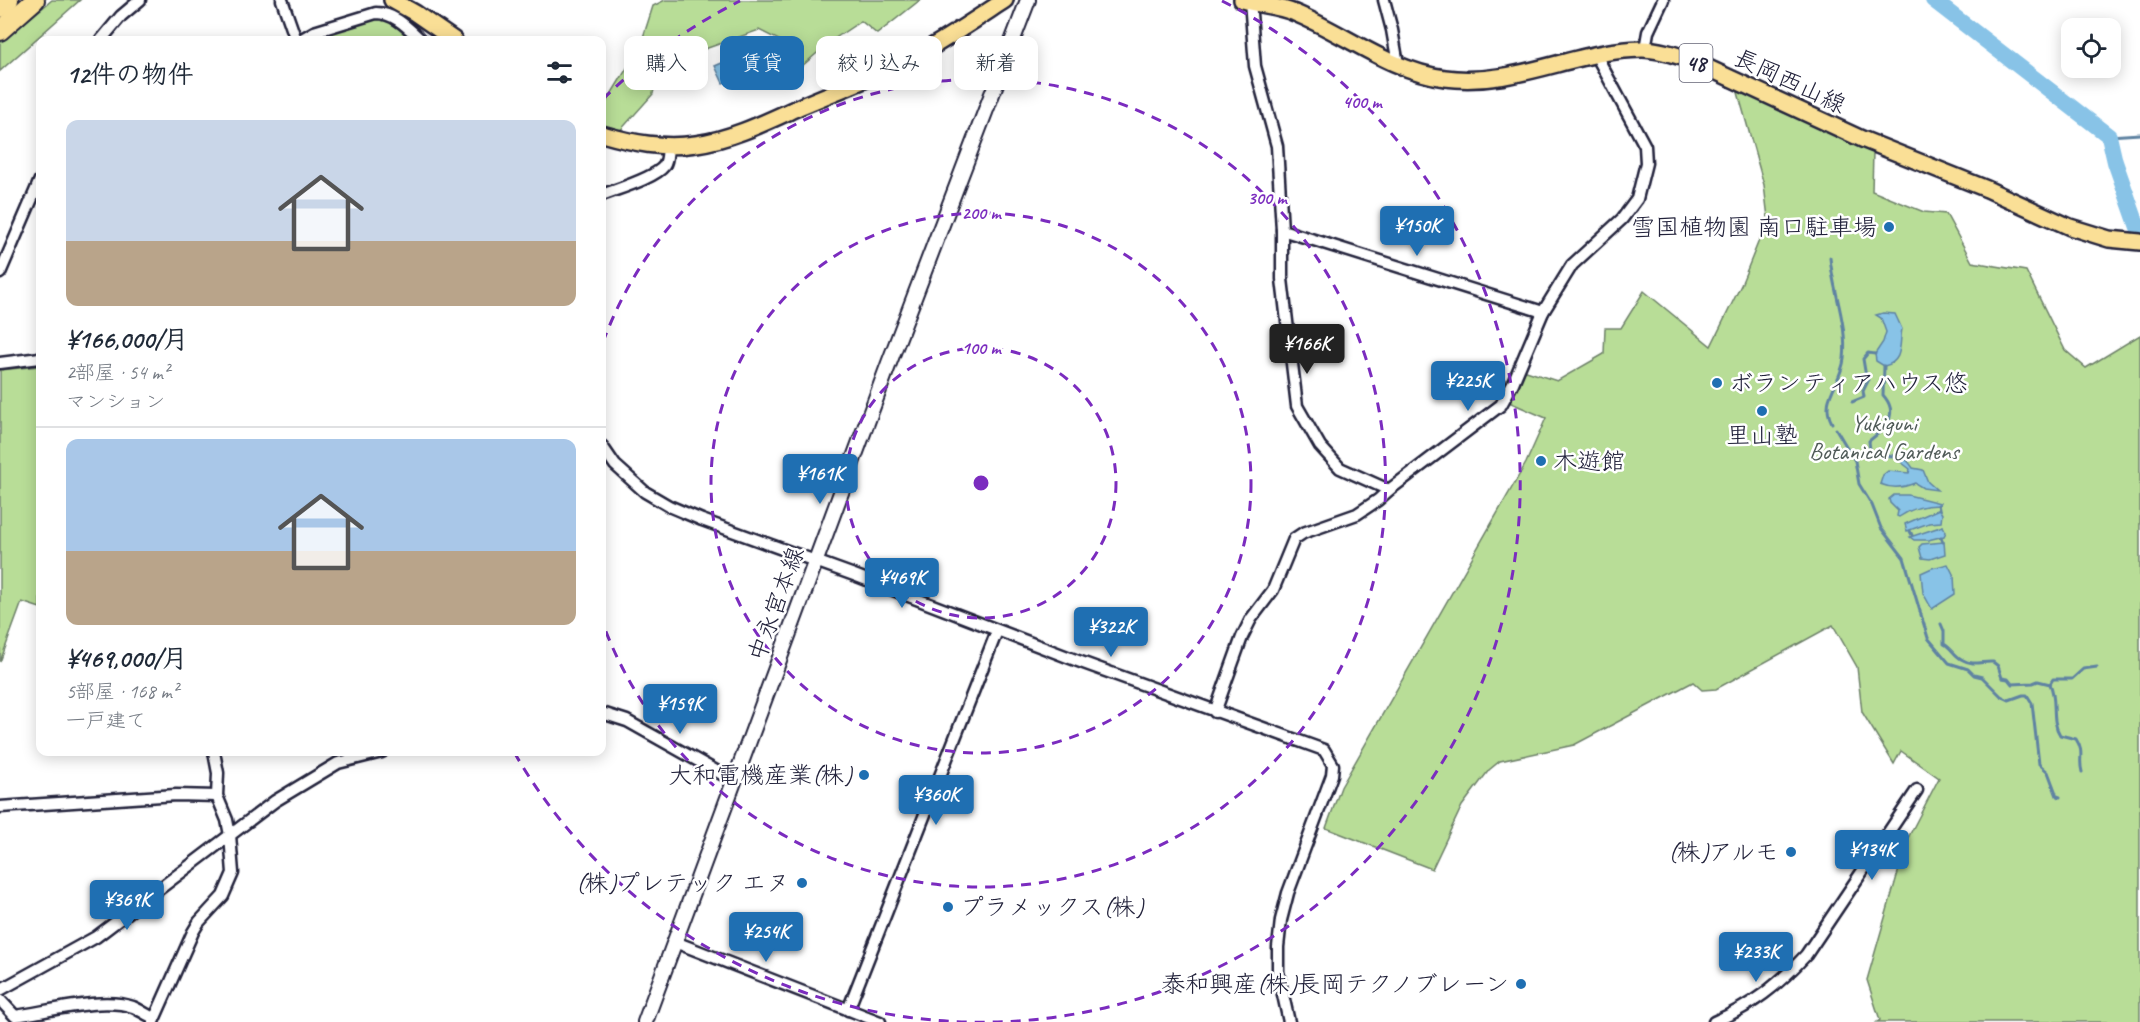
<!DOCTYPE html>
<html lang="ja">
<head>
<meta charset="utf-8">
<style>
  body { margin:0; font-family:Caveat,"Klee One",sans-serif; background:#f6f6f7; color:#1f2937; height:100vh; display:flex; flex-direction:column; font-size:22px; white-space:nowrap }
  * { box-sizing:border-box; margin:0 }
  p { font-size:20px; color:#747a83 }
  .icon { flex:none; width:33px; height:33px; fill:none; stroke:currentColor; stroke-width:2; stroke-linecap:round; stroke-linejoin:round }
  .map { position:relative; flex:1; overflow:hidden }
  .panel { position:absolute; left:36px; top:36px; width:570px; height:720px; display:flex; flex-direction:column; background:#fff; border-radius:12px; box-shadow:0 3px 15px #0003 }
  .panel>* { flex:none }
  .top-card { position:absolute; left:624px; top:36px; width:570px; height:54px; display:flex; gap:12px }
  .buttons { position:absolute; left:2061px; top:18px; display:grid; gap:12px }
  .buttons a { display:grid; place-items:center; width:60px; height:60px; border-radius:12px; background:#fff; box-shadow:0 3px 15px #0003; font-size:30px }
  .price { position:absolute; translate:-50% -51px; padding:0 14px; border-radius:6px; background:#1f6fb2; color:#fff; font-size:20px; line-height:39px; filter:drop-shadow(0 2px 3px #0008) }
  .price::after { content:''; position:absolute; left:50%; top:36px; width:18px; height:14px; margin-left:-9px; background:inherit; clip-path:polygon(0 0,100% 0,50% 100%) }
  .price.active { background:#222; color:#fff }
  ul { padding:0; list-style:none }
  li { display:grid; align-content:center; gap:12px; height:318px; padding:0 30px }
  li+li { border-top:2px solid #e0e1e3 }
  li span { display:grid; place-items:center; height:186px; border-radius:12px; color:#555 }
  li>.icon { margin-inline-start:auto }
  span .icon { width:108px; height:108px; fill:#fffc; stroke-width:1 }
  li b { font-size:26px }
  h2 { display:flex; justify-content:space-between; align-items:center; height:72px; padding:0 30px; font-size:26px }
  .tag { padding:0 21px; border-radius:12px; background:#fff; box-shadow:0 3px 15px #0003; font-size:21px; line-height:54px }
  .tag.active { background:#1f6fb2; color:#fff }
  .map>svg:first-child { display:block }
  .green { fill:#b8dd97; stroke:#6d8069; stroke-width:1.5 }
  .water { fill:#88c3e7; stroke:#5f83a2; stroke-width:1.5 }
  .lines { fill:none; stroke-linecap:round; stroke-linejoin:round }
  .stream { stroke:#5f83a2; stroke-width:3 }
  .river { stroke:#88c3e7; stroke-width:16 }
  .minor-casing { stroke:#22223b; stroke-width:15 }
  .secondary-casing { stroke:#22223b; stroke-width:18 }
  .primary-casing { stroke:#22223b; stroke-width:20 }
  .motorway-casing { stroke:#22223b; stroke-width:22 }
  .minor { stroke:#fff; stroke-width:10 }
  .secondary { stroke:#fff; stroke-width:14 }
  .primary { stroke:#fadf96; stroke-width:15 }
  .motorway { stroke:#fadf96; stroke-width:18 }
  .ring { fill:none; stroke:#7b2cbf; stroke-width:3; stroke-dasharray:10 8 }
  .poi-dot { fill:#1f6fb2; stroke:#fff; stroke-width:2 }
  .labels { text-anchor:middle; stroke-width:5; stroke-linejoin:round; paint-order:stroke }
  .shield { fill:#fff; stroke:#646476; stroke-width:1.5 }
  .shield-label { font-size:22px; font-weight:bold; fill:#22223b }
  .street-label { font-size:24px; fill:#22223b; stroke:#fff }
  .poi-label { font-size:24px; fill:#22223b; stroke:#fff; text-anchor:end }
  .park-label { font-size:24px; fill:#4f5a57; stroke:#fff }
  .centre { fill:#7b2cbf; stroke:#fff; stroke-width:3 }
  .ring-label { font-size:18px; text-anchor:middle; font-weight:bold; fill:#7b2cbf; stroke:#fff; stroke-width:5; stroke-linejoin:round; paint-order:stroke }
</style>
</head>
<body>
<div class="map">
<svg width="2140" height="1022" viewBox="0 0 2140 1022">
  <rect width="100%" height="100%" fill="#fff"/>
  <filter id="ink" filterUnits="userSpaceOnUse"><feTurbulence type="fractalNoise" baseFrequency=".0167" numOctaves="2"/><feDisplacementMap in="SourceGraphic" scale="12" xChannelSelector="R" yChannelSelector="G"/><feConvolveMatrix kernelMatrix="1 2 1 2 8 2 1 2 1" color-interpolation-filters="sRGB"/></filter>
  <g filter="url(#ink)">
    <g class="green">
      <path d="M 52,0 L 80,0 L 0,71 L 0,43 Z"/>
      <path d="M 665,0 L 920,0 L 877,34 L 861,21 L 831,41 L 801,67 L 781,41 L 759,30 L 659,65 L 653,94 L 618,133 L 602,129 L 602,109 L 640,47 L 653,6 Z"/>
      <path d="M 387,19 L 414,27 L 427,40 L 307,40 L 307,37 L 367,20 Z"/>
      <path d="M 1737,89 L 1873,152 L 1872,191 L 1924,212 L 1946,214 L 1972,262 L 2026,271 L 2065,350 L 2086,368 L 2140,335 L 2140,1022 L 1877,1022 L 1880,1020 L 1867,980 L 1908,838 L 1939,778 L 1901,751 L 1894,764 L 1862,712 L 1857,667 L 1833,625 L 1716,689 L 1702,690 L 1693,682 L 1574,745 L 1500,761 L 1489,770 L 1462,806 L 1432,869 L 1326,828 L 1341,787 L 1526,463 L 1546,418 L 1509,402 L 1523,370 L 1557,381 L 1604,354 L 1605,328 L 1621,328 L 1644,291 L 1711,346 L 1741,285 L 1768,218 L 1764,185 Z"/>
      <path d="M 40,366 L 40,608 L 22,602 L 0,662 L 0,370 Z"/>
    </g>
    <g class="water">
      <path d="M 757,48 L 764,66 L 723,83 L 715,66 Z"/>
      <path d="M 1883,313 L 1895,314 L 1902,329 C 1899,343 1904,362 1884,366 L 1876,361 L 1875,354 L 1883,342 L 1886,332 L 1881,318 L 1876,315 Z"/>
      <path d="M 1893,456 C 1903,456 1907,459 1913,468 L 1923,470 L 1928,482 L 1937,490 L 1923,488 L 1915,483 C 1903,488 1892,489 1880,484 L 1883,475 L 1888,471 L 1909,473 L 1910,469 Z"/>
      <path d="M 1894,495 L 1908,495 L 1940,503 L 1939,505 C 1925,505 1910,509 1899,517 L 1897,516 L 1898,511 L 1890,503 L 1889,499 Z"/>
      <path d="M 1939,509 L 1942,514 L 1941,522 L 1929,523 L 1907,531 L 1905,524 Z"/>
      <path d="M 1943,526 L 1946,532 L 1944,536 L 1928,540 L 1914,540 L 1910,537 Z"/>
      <path d="M 1944,542 L 1945,554 L 1930,559 L 1922,558 L 1919,547 L 1922,544 Z"/>
      <path d="M 1948,564 L 1954,576 L 1955,594 L 1932,609 L 1923,593 L 1921,573 L 1932,568 Z"/>
    </g>
    <g class="lines">
      <g class="stream">
        <path d="M 2109,136 L 2140,134"/>
        <path d="M 1830,258 C 1833,291 1848,325 1844,359 C 1841,384 1819,399 1832,423"/>
        <path d="M 1884,366 L 1883,395 C 1900,414 1886,428 1869,441 L 1870,450 L 1874,455 L 1893,456"/>
        <path d="M 1860,385 L 1866,377 L 1863,359 L 1868,353 L 1875,354"/>
        <path d="M 1852,402 L 1864,397 L 1863,391 L 1868,381 L 1866,377"/>
        <path d="M 1836,429 L 1855,461 L 1859,484 L 1872,505 L 1881,528 L 1904,558 L 1928,638 L 1949,663 L 1968,669 L 1974,675 L 1982,677 L 2001,696 L 2009,700 L 2023,695 L 2027,695 L 2032,703 L 2039,764 L 2048,772 L 2057,796 L 2060,797"/>
        <path d="M 1938,505 L 1939,509"/>
        <path d="M 1910,531 L 1912,535"/>
        <path d="M 1941,537 L 1943,542"/>
        <path d="M 1941,624 L 1944,631 L 1944,644 C 1952,648 1954,656 1963,660 C 1973,666 1983,661 1993,662 L 1998,666 L 2002,678 L 2008,679 L 2012,684 L 2033,683 L 2038,681 L 2050,684 C 2058,701 2050,719 2060,735 L 2076,739 C 2085,753 2078,758 2082,772"/>
        <path d="M 2050,684 L 2053,679 L 2072,679 L 2083,669 L 2097,667"/>
      </g>
      <path class="river" d="M 1933,0 L 2109,136 L 2115,162 L 2140,233"/>
      <g class="minor-casing">
        <g id="minor">
          <path d="M 282,0 L 296,40"/>
          <path d="M 1250,0 L 1255,66 L 1277,146 L 1282,230 L 1282,279 L 1297,406 L 1320,446 L 1340,468 L 1389,490"/>
          <path d="M 1384,0 L 1392,30 L 1398,64"/>
          <path d="M 101,40 L 121,16 L 140,0"/>
          <path d="M 300,40 L 314,32 L 376,13 C 395,13 408,28 421,40"/>
          <path d="M 1645,49 L 1648,32 L 1663,0"/>
          <path d="M 602,195 C 617,189 655,178 664,166 C 668,160 667,153 668,147"/>
          <path d="M 1282,230 L 1543,312"/>
          <path d="M 0,273 L 40,180"/>
          <path d="M 0,363 L 40,358"/>
          <path d="M 602,446 L 615,465 L 645,492 L 669,506 L 702,520 L 854,575 L 1078,661 L 1324,750 L 1333,765 L 1332,775 L 1288,893 L 1281,920 L 1278,947 L 1278,972 L 1289,1022"/>
          <path d="M 1215,712 L 1242,637 L 1251,619 L 1273,590 L 1294,539 L 1303,533 L 1357,514 L 1378,500 L 1389,490 L 1501,405 L 1513,383 L 1543,312 L 1572,265 L 1622,219 L 1637,199 L 1646,163 L 1645,146 L 1596,55"/>
          <path d="M 602,713 L 627,721 L 734,781"/>
          <path d="M 0,807 L 176,795 L 217,796"/>
          <path d="M 675,942 L 880,1022"/>
          <path d="M 0,990 L 96,937 L 275,801 L 338,763 L 382,752"/>
          <path d="M 0,1000 L 15,1016 C 47,1012 103,996 133,1007 C 140,1010 147,1015 154,1018"/>
          <path d="M 848,1010 L 997,631"/>
          <path d="M 153,1022 L 193,932 L 199,922 L 223,896 L 233,873 L 230,835 L 227,820 L 217,796 L 218,773 L 214,752"/>
          <path d="M 1714,1022 C 1753,1005 1777,986 1806,955 L 1917,790"/>
        </g>
      </g>
      <g class="secondary-casing">
        <path id="secondary" d="M 645,1022 L 889,363 L 1028,0"/>
      </g>
      <g class="primary-casing">
        <g id="primary">
          <path d="M 392,0 L 415,13 L 454,40"/>
          <path d="M 1242,0 C 1259,5 1279,6 1295,13 C 1344,33 1390,71 1445,78 C 1516,87 1574,50 1642,49 C 1658,49 1676,55 1691,60 L 1862,139 L 1987,189 L 2070,227 L 2109,239 L 2140,242"/>
          <path d="M 602,134 C 633,143 663,149 696,144 C 732,139 766,122 799,107 C 841,89 888,72 928,49 C 954,34 979,17 1005,0"/>
        </g>
      </g>
      <g class="motorway-casing">
        <g id="motorway">
          <path d="M 0,8 L 9,0"/>
          <path d="M 0,31 L 35,0"/>
        </g>
      </g>
      <use href="#minor" class="minor"/>
      <use href="#secondary" class="secondary"/>
      <use href="#primary" class="primary"/>
      <use href="#motorway" class="motorway"/>
    </g>
  </g>
  <g class="ring">
    <circle cx="981" cy="483" r="135"/>
    <circle cx="981" cy="483" r="270"/>
    <path d="M603 342A404 404 0 1 1 603 624"/>
    <path d="M603 99A539 539 0 0 1 740 1M1222 1A539 539 0 1 1 514 752"/>
  </g>
  <g class="poi-dot">
    <circle cx="1889" cy="227" r="6"/>
    <circle cx="1717" cy="383" r="6"/>
    <circle cx="1762" cy="411" r="6"/>
    <circle cx="1541" cy="461" r="6"/>
    <circle cx="864" cy="775" r="6"/>
    <circle cx="1791" cy="852" r="6"/>
    <circle cx="802" cy="883" r="6"/>
    <circle cx="948" cy="907" r="6"/>
    <circle cx="1521" cy="984" r="6"/>
  </g>
  <g class="labels">
    <rect class="shield" x="1679.5" y="44" width="33" height="38" rx="4.5"/>
    <g class="shield-label">
      <text x="1696" y="71">48</text>
    </g>
    <g class="street-label">
      <text transform="translate(1790 81) rotate(25)" y="8">長岡西山線</text>
      <text transform="translate(776 604) rotate(-70)" y="8">中永宮本線</text>
    </g>
    <g class="poi-label">
      <text x="1877" y="235">雪国植物園 南口駐車場</text>
      <text x="1729" y="391" text-anchor="start">ボランティアハウス悠</text>
      <text x="1762" y="443" text-anchor="middle">里山塾</text>
      <text x="1553" y="469" text-anchor="start">木遊館</text>
      <text x="852" y="783">大和電機産業(株)</text>
      <text x="1779" y="860">(株)アルモ</text>
      <text x="790" y="891">(株)プレテック エヌ</text>
      <text x="960" y="915" text-anchor="start">プラメックス(株)</text>
      <text x="1509" y="992">泰和興産(株)長岡テクノブレーン</text>
    </g>
    <g class="park-label">
      <text x="1884" y="431">Yukiguni<tspan x="1884" dy="28">Botanical Gardens</tspan></text>
    </g>
  </g>
  <circle cx="981" cy="483" r="9" class="centre"/>
  <g class="ring-label">
    <text x="1362" y="108">400 m</text>
    <text x="1267" y="204">300 m</text>
    <text x="981" y="219">200 m</text>
    <text x="981" y="354">100 m</text>
  </g>
</svg>
<div class="buttons">
<a><svg class="icon" aria-label="locate" viewBox="0 0 24 24"><circle cx="12" cy="12" r="6"/><path d="M12 2v4M12 18v4M2 12h4M18 12h4"/></svg></a>
</div>
<b class="price" style="left:1417px;top:257px">¥150K</b>
<b class="price active" style="left:1307px;top:375px">¥166K</b>
<b class="price" style="left:1468px;top:412px">¥225K</b>
<b class="price" style="left:820px;top:505px">¥161K</b>
<b class="price" style="left:902px;top:609px">¥469K</b>
<b class="price" style="left:1111px;top:658px">¥322K</b>
<b class="price" style="left:680px;top:735px">¥159K</b>
<b class="price" style="left:936px;top:826px">¥360K</b>
<b class="price" style="left:1872px;top:881px">¥134K</b>
<b class="price" style="left:127px;top:931px">¥369K</b>
<b class="price" style="left:766px;top:963px">¥254K</b>
<b class="price" style="left:1756px;top:983px">¥233K</b>
<div class="top-card">
<a class="tag">購入</a>
<a class="tag active">賃貸</a>
<a class="tag">絞り込み</a>
<a class="tag">新着</a>
</div>
<section class="panel">
<h2>12件の物件<svg class="icon" aria-label="filters" viewBox="0 0 24 24"><path d="M4 7h16M4 17h16"/><circle cx="9" cy="7" r="2"/><circle cx="15" cy="17" r="2"/></svg></h2>
<ul>
<li><span style="background:linear-gradient(#c9d6e8 65%,#b9a48a 0)"><svg class="icon" aria-label="home" viewBox="0 0 24 24"><path d="M3 11l9-7 9 7M6 9v11h12V9"/></svg></span><div><b>¥166,000/月</b><p>2部屋 · 54 m²</p><p>マンション</p></div></li>
<li><span style="background:linear-gradient(#a9c7e8 60%,#b9a48a 0)"><svg class="icon" aria-label="home" viewBox="0 0 24 24"><path d="M3 11l9-7 9 7M6 9v11h12V9"/></svg></span><div><b>¥469,000/月</b><p>5部屋 · 168 m²</p><p>一戸建て</p></div></li>
</ul>
</section>
</div>
</body>
</html>
